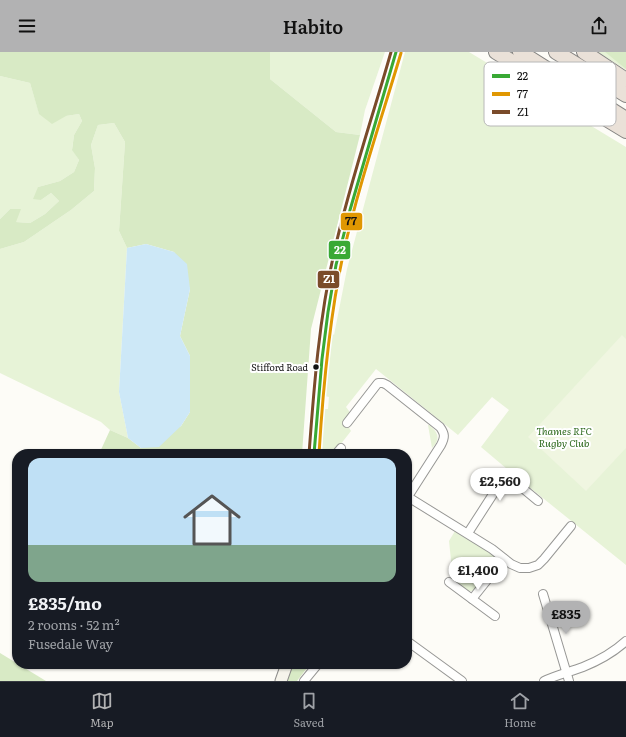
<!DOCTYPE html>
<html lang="en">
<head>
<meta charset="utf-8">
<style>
  body { margin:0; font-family:Literata,serif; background:#242831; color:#f1f3f6; height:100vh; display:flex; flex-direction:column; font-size:15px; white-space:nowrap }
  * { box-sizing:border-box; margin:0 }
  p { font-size:13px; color:#9ea1a6 }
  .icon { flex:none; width:22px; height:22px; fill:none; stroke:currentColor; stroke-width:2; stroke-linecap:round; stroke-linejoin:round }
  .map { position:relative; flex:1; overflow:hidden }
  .sheet { position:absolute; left:12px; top:397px; width:400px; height:220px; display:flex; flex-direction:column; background:#171b24; border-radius:16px; box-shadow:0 1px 3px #0004 }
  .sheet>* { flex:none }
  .price { position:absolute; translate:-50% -34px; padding:0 9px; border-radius:14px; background:#fff; color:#222; font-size:13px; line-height:26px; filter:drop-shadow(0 1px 2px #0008) }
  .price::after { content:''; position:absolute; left:50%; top:24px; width:12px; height:9px; margin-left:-6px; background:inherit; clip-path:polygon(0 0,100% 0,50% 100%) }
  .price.on { background:#b2b2b3; color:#111 }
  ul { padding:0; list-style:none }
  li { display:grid; align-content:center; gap:8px; height:212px; padding:0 16px }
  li+li { border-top:1px solid #363941 }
  li span { display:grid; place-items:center; height:124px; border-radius:12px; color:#555 }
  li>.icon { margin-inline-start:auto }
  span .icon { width:72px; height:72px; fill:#fffc; stroke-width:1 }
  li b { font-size:17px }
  header { display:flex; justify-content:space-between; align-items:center; height:52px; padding:0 16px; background:#b2b2b3; color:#111; font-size:18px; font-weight:600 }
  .tab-bar { display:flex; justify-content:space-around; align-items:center; height:56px; border-top:1px solid #363941; background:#171b24; font-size:11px; color:#9ea1a6 }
  .tab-bar a { display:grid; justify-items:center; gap:2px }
  .tab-bar .on { color:#b2b2b3 }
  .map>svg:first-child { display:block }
  .green { fill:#e7f3d7 }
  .forest { fill:#d8eac5 }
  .pitch { fill:#f0f6e1 }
  .water { fill:#cde8f7 }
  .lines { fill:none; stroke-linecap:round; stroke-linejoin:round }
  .minor-casing { stroke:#979795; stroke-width:10 }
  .secondary-casing { stroke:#8e8d8b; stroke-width:13 }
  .motorway-casing { stroke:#858482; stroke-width:16 }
  .minor { stroke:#fffffe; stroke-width:8 }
  .secondary { stroke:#f6f4eb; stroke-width:11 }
  .motorway { stroke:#eae1d8; stroke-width:14 }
  .bus-1-casing { stroke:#fff; stroke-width:6 }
  .bus-2-casing { stroke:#fff; stroke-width:6 }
  .bus-3-casing { stroke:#fff; stroke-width:6 }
  .bus-1 { stroke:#39a935; stroke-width:3 }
  .bus-2 { stroke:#e09702; stroke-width:3 }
  .bus-3 { stroke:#7a4b2a; stroke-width:3 }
  .bus-dot { fill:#111; stroke:#fff; stroke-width:1.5 }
  .labels { text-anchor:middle; stroke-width:4; stroke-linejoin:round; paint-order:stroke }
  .bus-label { font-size:9px; fill:#111; stroke:#fff; text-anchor:end }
  .park-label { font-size:10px; font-style:italic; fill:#2f6b1f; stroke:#fff }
  .key { fill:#fff; stroke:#b8b8b8; stroke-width:1 }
  .key-label { font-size:11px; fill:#111 }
  .line-badge { stroke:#fff; stroke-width:1.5 }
  .badge-label { font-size:11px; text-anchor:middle; font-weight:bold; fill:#fff }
  .pale-badge-label { font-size:11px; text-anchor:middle; font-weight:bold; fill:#111 }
</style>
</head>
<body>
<header><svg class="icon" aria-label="menu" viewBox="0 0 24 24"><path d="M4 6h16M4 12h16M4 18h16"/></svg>Habito<svg class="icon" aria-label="share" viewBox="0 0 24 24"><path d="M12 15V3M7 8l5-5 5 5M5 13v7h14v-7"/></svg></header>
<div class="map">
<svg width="626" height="629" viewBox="0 0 626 629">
  <rect width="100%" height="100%" fill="#fdfcf7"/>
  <g class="green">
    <path d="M 270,0 L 385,0 L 365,58 L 360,83 L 336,80 L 270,27 Z"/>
    <path d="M 405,0 L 469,0 L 626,95 L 626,513 L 513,422 L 481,395 L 509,358 L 492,345 L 458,383 L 376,317 L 346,355 L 349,359 L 349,363 L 345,369 L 351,379 L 333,402 L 322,402 L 324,357 L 328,357 L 329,345 L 325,344 L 331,280 L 334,283 L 347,217 Z"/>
    <path d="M 598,0 L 626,0 L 626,18 Z"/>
    <path d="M 0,24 L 30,31 L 39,61 L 66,64 L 79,62 L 82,69 L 74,83 L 72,97 L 79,108 L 74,120 L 60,129 L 38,135 L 41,148 L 51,141 L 59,149 L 45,162 L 30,171 L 15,170 L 20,157 L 10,157 L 0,167 Z"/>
    <path d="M 114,71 L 125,90 L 119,179 L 127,196 L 119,340 L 128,386 L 110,378 L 101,370 L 0,321 L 0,197 L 24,190 L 71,158 L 94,139 L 95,116 L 91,93 L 98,73 Z"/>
    <path d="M 428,373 L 429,373 C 438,380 441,387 432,396 Z"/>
    <path d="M 455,479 L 495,504 L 497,507 L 496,510 L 475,537 C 473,538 473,539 471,539 C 467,540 456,530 453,527 L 449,489 Z"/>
  </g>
  <g class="forest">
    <path d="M 0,0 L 270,0 L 270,27 L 336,80 L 360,83 L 311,277 L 302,402 L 99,402 L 110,378 L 128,386 L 141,396 L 181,374 L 190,360 L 190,304 L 180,284 L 190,237 L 174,200 L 146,192 L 127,196 L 119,179 L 125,90 L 114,71 L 98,73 L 91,93 L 95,116 L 94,139 L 71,158 L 24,190 L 0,197 L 0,167 L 10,157 L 21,157 L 16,170 L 30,171 L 45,162 L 59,149 L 51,141 L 41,148 L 33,147 L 38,135 L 60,129 L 74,120 L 79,108 L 72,98 L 74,83 L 82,69 L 79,62 L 66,64 L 52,72 L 39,62 L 30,31 L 0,24 Z"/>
    <path d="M 605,0 L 626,0 L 626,17 Z"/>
    <path d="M 0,601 L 46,629 L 0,629 Z"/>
    <path d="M 292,612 L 310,612 L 297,629 L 286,629 Z"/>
  </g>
  <path class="pitch" d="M 622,283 L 626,287 L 626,396 L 586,439 L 528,385 Z"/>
  <path class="water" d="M 146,192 L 174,200 L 187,212 L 190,237 L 180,284 L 190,304 L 190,360 L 181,374 L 159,395 L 141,396 L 128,386 L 119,340 L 127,196 Z"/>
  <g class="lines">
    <g class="minor-casing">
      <g id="minor">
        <path d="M 347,371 L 378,331 L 383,331 L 387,333 L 440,375 C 445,382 445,385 441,393 L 407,446"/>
        <path d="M 336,402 L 341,396"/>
        <path d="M 408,445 L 492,497 L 511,512 L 520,516 L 529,516 L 538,513 L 544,507 L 571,474"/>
        <path d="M 468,481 L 497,436 L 508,424 L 538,449"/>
        <path d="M 449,530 L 495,564"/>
        <path d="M 543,542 L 569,629"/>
        <path d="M 472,547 L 504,507"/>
        <path d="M 407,589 L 462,629"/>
        <path d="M 304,629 L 318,612"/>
        <path d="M 544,629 C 556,623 570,620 583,615 C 598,609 614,600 626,589"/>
      </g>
    </g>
    <g class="secondary-casing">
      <g id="secondary">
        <path d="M 314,402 C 318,338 324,275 336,213 C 342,183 351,154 359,125 C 371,83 384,42 396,0"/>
        <path d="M 281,629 L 287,612"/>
      </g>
    </g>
    <g class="motorway-casing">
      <g id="motorway">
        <path d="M 496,0 L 626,79"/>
        <path d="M 520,0 L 626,67"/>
        <path d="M 556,0 L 626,43"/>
        <path d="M 584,0 L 626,28"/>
      </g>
    </g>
    <use href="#minor" class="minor"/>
    <use href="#secondary" class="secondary"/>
    <use href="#motorway" class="motorway"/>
    <g class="bus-1-casing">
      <path id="bus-1" d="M 314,402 L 322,307 L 328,260 L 336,213 L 350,158 L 396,0"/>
    </g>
    <g class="bus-2-casing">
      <path id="bus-2" d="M 319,402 C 323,336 329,268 343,203 C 358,135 381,68 401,1"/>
    </g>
    <g class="bus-3-casing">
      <path id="bus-3" d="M 309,402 C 314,335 319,267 334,201 C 349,133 372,67 391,0"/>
    </g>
    <use href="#bus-1" class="bus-1"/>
    <use href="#bus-2" class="bus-2"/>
    <use href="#bus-3" class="bus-3"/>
  </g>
  <circle class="bus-dot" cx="316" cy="315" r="3.5"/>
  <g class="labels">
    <g class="bus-label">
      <text x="308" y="319">Stifford Road</text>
    </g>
    <g class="park-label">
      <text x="564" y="383">Thames RFC<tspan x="564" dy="12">Rugby Club</tspan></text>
    </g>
  </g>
  <rect x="484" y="10" width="132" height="64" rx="6" class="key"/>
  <rect x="492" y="22" width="18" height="4" fill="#39a935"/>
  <rect x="492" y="40" width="18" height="4" fill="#e09702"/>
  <rect x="492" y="58" width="18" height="4" fill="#7a4b2a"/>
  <g class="key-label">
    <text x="517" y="28">22</text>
    <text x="517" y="46">77</text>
    <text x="517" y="64">Z1</text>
  </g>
  <g class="line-badge">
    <rect x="340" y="160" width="23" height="19" rx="4" fill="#e09702"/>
    <rect x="328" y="188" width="23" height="20" rx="4" fill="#39a935"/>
    <rect x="317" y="218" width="23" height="19" rx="4" fill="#7a4b2a"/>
  </g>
  <g class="badge-label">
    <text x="340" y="202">22</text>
    <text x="329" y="231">Z1</text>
  </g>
  <g class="pale-badge-label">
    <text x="351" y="173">77</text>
  </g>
</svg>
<b class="price" style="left:500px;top:450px">£2,560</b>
<b class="price" style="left:478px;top:539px">£1,400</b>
<b class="price on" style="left:566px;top:583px">£835</b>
<section class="sheet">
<ul>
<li><span style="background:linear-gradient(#bfe0f5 70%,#7fa58c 0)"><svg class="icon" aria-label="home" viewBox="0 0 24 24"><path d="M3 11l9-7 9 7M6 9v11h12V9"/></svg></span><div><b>£835/mo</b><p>2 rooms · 52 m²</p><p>Fusedale Way</p></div></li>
</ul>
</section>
</div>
<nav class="tab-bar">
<a class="on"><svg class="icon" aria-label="map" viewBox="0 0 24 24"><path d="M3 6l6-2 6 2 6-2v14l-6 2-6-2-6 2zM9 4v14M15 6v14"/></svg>Map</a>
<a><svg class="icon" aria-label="saved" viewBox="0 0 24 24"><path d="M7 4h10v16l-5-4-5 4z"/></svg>Saved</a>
<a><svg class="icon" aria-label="home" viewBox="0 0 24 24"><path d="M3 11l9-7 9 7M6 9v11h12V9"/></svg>Home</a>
</nav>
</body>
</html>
